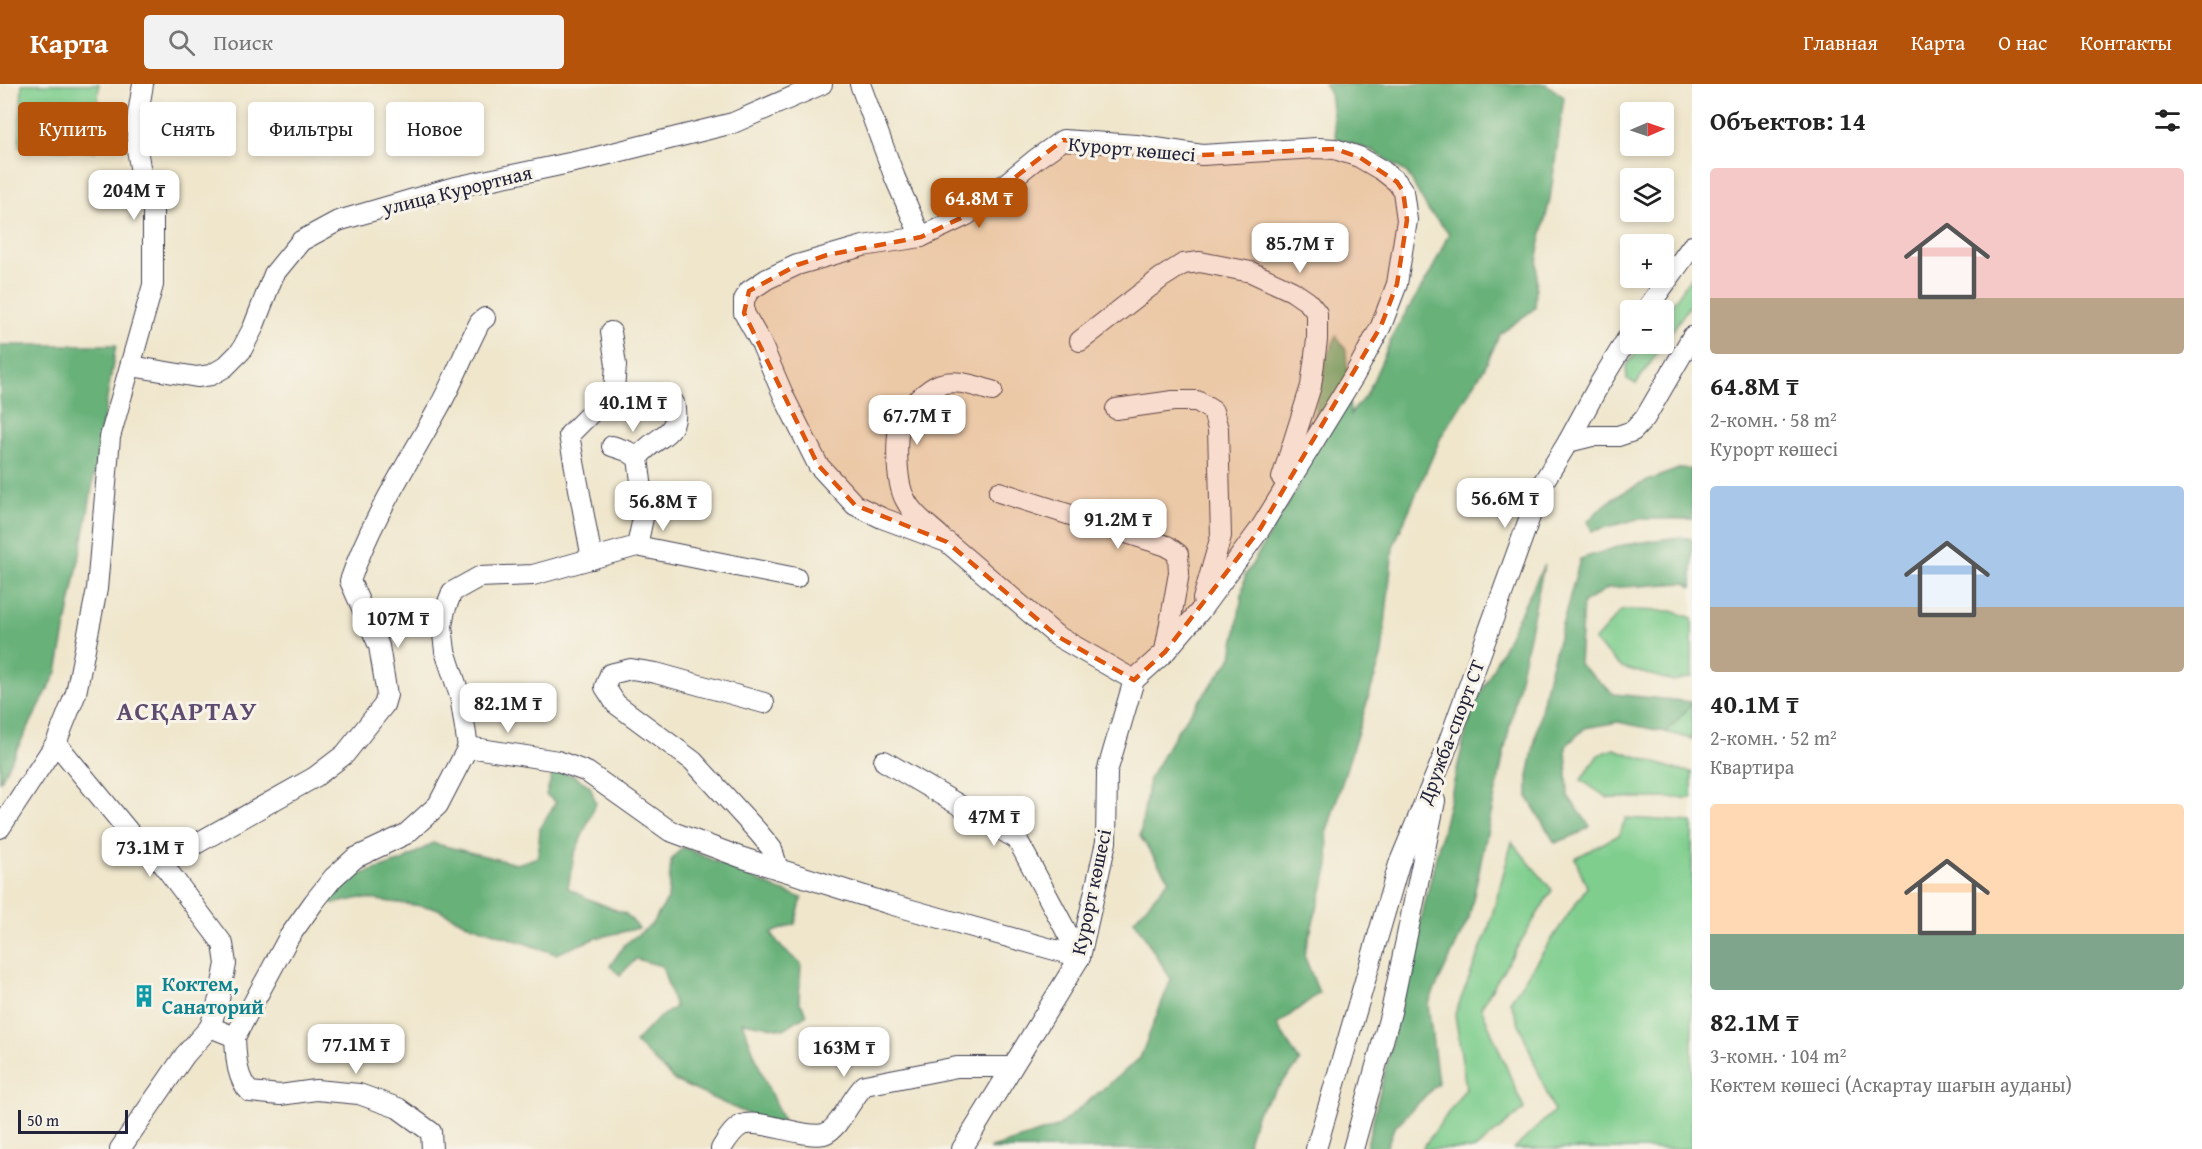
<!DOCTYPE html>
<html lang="ru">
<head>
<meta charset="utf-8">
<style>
  body { margin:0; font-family:"Gentium Book Plus",serif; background:#f2f2f2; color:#222; height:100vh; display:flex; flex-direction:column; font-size:22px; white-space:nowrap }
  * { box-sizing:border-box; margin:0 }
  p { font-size:20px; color:#767676 }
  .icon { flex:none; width:33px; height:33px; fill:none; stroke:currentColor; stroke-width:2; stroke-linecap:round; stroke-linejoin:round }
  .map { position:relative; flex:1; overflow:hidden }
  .sheet { display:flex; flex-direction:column; background:#fff; width:510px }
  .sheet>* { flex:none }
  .hud { position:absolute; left:18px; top:18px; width:570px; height:54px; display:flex; gap:12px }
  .needle { width:39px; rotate:88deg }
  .controls { position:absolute; left:1620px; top:18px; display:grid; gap:12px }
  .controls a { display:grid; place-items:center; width:54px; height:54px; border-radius:6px; background:#fff; box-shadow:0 3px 9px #0003; font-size:30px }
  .scale { position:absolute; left:18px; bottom:15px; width:110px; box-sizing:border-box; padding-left:6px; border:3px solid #22223b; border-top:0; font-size:16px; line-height:21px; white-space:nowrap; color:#22223b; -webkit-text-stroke:4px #f7f3e8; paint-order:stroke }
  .price { position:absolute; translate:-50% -51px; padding:0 14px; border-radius:12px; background:#fff; color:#222; font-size:20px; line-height:39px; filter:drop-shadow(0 2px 3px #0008) }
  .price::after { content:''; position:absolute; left:50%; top:36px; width:18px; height:14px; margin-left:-9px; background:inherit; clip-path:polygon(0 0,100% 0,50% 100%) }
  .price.on { background:#b45309; color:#fff }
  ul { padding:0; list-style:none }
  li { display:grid; align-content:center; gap:12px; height:318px; padding:0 18px }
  li span { display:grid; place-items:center; height:186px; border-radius:6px; color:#555 }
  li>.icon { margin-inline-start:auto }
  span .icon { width:108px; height:108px; fill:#fffc; stroke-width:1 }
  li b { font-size:26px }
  h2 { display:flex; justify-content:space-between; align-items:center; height:72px; padding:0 18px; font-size:26px }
  .pill { padding:0 21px; border-radius:6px; background:#fff; box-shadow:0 3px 9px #0003; font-size:21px; line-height:54px }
  .pill.on { background:#b45309; color:#fff }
  header { display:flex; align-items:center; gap:36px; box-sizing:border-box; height:84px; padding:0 30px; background:#b45309; color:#fff }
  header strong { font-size:28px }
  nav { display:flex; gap:33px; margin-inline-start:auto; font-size:21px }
  .search { width:420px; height:54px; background:#f2f2f2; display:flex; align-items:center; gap:15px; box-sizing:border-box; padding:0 21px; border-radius:6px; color:#767676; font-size:22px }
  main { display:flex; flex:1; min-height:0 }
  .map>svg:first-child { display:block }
  .green { fill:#7fce8e; stroke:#507864; stroke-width:1.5 }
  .forest { fill:#67b179; stroke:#446a5a; stroke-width:1.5 }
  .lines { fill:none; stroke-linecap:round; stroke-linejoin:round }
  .minor-casing { stroke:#413f51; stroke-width:22 }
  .minor { stroke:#fff; stroke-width:20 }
  .marked { fill:#de560e; fill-opacity:0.2; stroke:#de560e; stroke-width:4.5; stroke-dasharray:12 8; stroke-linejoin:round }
  .labels { text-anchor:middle; stroke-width:6; stroke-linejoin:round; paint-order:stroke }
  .street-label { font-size:20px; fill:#22223b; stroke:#f7f3e8 }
  .culture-label { font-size:20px; font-weight:bold; fill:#0d838f; stroke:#f7f3e8; text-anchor:start }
  .district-label { font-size:26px; font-weight:bold; letter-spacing:1.5px; fill:#5e4b70; stroke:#f7f3e8 }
</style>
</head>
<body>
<header>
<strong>Карта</strong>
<div class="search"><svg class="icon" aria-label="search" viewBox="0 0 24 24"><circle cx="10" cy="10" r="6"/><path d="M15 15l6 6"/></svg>Поиск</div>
<nav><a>Главная</a><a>Карта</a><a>О нас</a><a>Контакты</a></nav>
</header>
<main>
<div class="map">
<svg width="1692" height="1065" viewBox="0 0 1692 1065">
  <rect width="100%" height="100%" fill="#f7f3e8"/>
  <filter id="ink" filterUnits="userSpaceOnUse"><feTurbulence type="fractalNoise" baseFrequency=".0167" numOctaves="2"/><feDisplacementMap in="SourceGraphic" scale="12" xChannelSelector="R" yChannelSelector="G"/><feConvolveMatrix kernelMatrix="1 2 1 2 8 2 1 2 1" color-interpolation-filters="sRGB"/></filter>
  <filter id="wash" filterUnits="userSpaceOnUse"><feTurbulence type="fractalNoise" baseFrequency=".008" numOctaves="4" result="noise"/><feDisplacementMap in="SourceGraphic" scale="24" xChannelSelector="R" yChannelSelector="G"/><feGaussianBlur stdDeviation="1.35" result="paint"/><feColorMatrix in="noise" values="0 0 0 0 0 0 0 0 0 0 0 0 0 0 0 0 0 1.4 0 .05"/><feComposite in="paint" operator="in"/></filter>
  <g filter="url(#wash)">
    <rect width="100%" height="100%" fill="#efe6cc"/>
    <g class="green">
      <path d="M 22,0 L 99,0 L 95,67 L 19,63 Z"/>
      <path d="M 1692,192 L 1692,218 L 1636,300 L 1627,295 L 1626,282 L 1643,260 L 1664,260 L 1664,231 Z"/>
      <path d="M 1622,526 L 1672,527 L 1692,534 L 1692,593 L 1673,597 L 1621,583 L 1594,557 Z"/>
      <path d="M 1692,620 L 1692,655 L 1666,648 Z"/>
      <path d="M 1614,665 L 1677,686 L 1692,688 L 1692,714 L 1608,714 L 1581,696 L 1598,671 Z"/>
      <path d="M 1626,734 L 1692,738 L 1692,1065 L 1514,1065 L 1554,1027 L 1510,917 L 1587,803 L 1575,774 L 1619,751 Z"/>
      <path d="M 1512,758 L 1552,806 L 1481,923 L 1524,1025 L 1475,1065 L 1422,1065 L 1466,1004 L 1455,930 L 1488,846 Z"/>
    </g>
    <g class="forest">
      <path d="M 1324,0 L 1546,0 L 1564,13 L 1550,115 L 1538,167 L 1535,224 L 1500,250 L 1485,283 L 1441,353 L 1393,463 L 1382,570 L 1327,747 L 1329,782 L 1304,871 L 1319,909 L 1277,941 L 1300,978 L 1257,1028 L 1246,1065 L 989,1065 L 1057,1043 L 1140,974 L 1171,895 L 1134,836 L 1169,796 L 1140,752 L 1149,695 L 1179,644 L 1232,573 L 1245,492 L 1299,401 L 1326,275 L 1336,252 L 1346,266 L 1350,330 L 1367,310 L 1397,243 L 1431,188 L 1449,149 L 1428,126 L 1407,89 L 1373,67 L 1336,54 L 1330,10 Z"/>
      <path d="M 0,261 L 116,261 L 87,434 L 57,588 L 0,698 Z"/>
      <path d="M 1681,384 L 1692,385 L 1692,435 L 1638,435 L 1592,447 L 1588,437 C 1615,407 1644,398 1681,384 Z"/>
      <path d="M 1679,453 L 1692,455 L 1692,503 L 1685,499 L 1608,504 L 1583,519 L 1579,580 L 1614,610 L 1692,618 L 1692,620 L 1666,648 L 1618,638 L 1585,644 L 1566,662 L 1568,712 L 1590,742 L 1578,750 L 1555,759 L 1528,714 L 1528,692 L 1547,597 L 1580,475 L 1623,461 Z"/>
      <path d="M 1544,481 L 1469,834 L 1428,920 L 1438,999 L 1394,1044 L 1386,1065 L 1366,1065 L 1470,631 Z"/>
      <path d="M 553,688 L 572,691 L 590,702 L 596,719 L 574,771 L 568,804 L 591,816 L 626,830 L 639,844 L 596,854 L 556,870 L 465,839 L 436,824 L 361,814 L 332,820 L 333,805 L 347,795 L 402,777 L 433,759 L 517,780 L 538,773 L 540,744 L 556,718 L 546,711 Z"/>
      <path d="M 683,763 L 779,806 L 802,814 L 795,840 L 771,849 L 782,864 L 801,880 L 799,917 L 807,930 L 784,945 L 742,938 L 765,997 L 783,1036 L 772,1041 L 675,997 L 635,958 L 657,935 L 675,923 L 662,882 L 636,875 L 620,891 L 610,882 L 625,860 L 651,841 L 668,815 L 671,776 Z"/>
    </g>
  </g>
  <g filter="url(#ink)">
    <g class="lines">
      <g class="minor-casing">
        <g id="minor">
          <path d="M 860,0 L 895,94 L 921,153"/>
          <path d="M 1646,226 L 1692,162"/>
          <path d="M 1080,257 L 1161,194 L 1183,180 L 1200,178 L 1251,188 L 1292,207 L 1308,218 L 1317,229 L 1317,256 L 1311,302 L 1282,394"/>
          <path d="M 131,282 L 197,293 L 211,291 L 225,283 L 241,267 L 253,244 L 274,190 L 301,157 L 338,137 L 451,104 L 593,74 L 733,39 L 822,0"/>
          <path d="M 1116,325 L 1173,317 L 1197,317 L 1213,327 L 1218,345 L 1221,452 L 1203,515"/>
          <path d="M 1568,358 L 1592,352 L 1618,352 L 1633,347 L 1645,334 L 1692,253"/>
          <path d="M 612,362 L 627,367 L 638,374"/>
          <path d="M 999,408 L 1167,462 L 1178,470 L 1179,489 L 1165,567"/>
          <path d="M 940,452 C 928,441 912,430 905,415 C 896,398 894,349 903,332 C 909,323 928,305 938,301 C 955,294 975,302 992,307"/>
          <path d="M 637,462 L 643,434 L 643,413 L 638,374 C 653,351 682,354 674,319"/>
          <path d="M 592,475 L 569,351 L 614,306 L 616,281 L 611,248"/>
          <path d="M 764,619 L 656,589 L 631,585 L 610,590 L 605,603 L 616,620 L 693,677 L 758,748 L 772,765 L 778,785"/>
          <path d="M 56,659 L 130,749 L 162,779 L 223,860 L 226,880 L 219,915 L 210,943"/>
          <path d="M 468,663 L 460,612 L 445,567 L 442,542 L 445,526 L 452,508 L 479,493 L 533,491 L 637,462 L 796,494"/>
          <path d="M 884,677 L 1017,755 L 1080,873"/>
          <path d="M 0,744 L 56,659 L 76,609 L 97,505 L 110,353 L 153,201 L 153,124 L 145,113 L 137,65 L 137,36 L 143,0"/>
          <path d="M 162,779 L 315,693 L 345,670 L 384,621 L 387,611 L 379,562 L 350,497 C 371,435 407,381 438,325 C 454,297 465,266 480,238 L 485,234"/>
          <path d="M 235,953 C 236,972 236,994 250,1008 L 280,1011 L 316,1006 L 359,1010 L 398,1024 L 431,1048 L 432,1065"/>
          <path d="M 120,1065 L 185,971 L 210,943 L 235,953 L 289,853 L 314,818 L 333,794 L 355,774 L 406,750 L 438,721 L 468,663 L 558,677 L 587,688 L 670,747 L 740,773 L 890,820 L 1080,873"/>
          <path d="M 721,1065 C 726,1057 733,1045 742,1041 C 760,1034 804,1055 824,1050 C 839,1046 852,1012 865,1001 L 957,983 L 1012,983"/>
          <path d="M 962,1065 L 1080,873 L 1106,758 L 1107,688 L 1134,596 L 1165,568 L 1200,527 L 1260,445 L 1354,292 L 1381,242 L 1397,200 L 1407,136 L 1403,107 L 1397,98 L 1383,87 L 1359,73 L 1335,65 L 1317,64 L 1202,71 L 1136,61 L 1063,56 L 1036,75 L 967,131 L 921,153 L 863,162 L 797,181 L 767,195 L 749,207 L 744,216 L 744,229 L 761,259 L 785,315 L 818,381 L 855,421 L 882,434 L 947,458 L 1057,552 L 1134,596"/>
          <path d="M 1316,1065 L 1399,780 L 1444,671 L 1541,402 L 1568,358 L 1600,299 L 1630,250"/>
          <path d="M 1353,1065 L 1391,928 L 1435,717"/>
        </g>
      </g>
      <use href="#minor" class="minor"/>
    </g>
  </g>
  <path class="marked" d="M 1063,56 L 1202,71 L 1335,65 L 1359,73 L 1397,98 L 1403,107 L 1407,136 L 1397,200 L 1381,242 L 1260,445 L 1165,568 L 1134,596 L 1057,552 L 947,458 L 855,421 L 818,381 L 744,229 L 749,207 L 797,181 L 827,171 L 921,153 L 967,131 Z"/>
  <defs>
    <g id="building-bare" transform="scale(1.8)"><path d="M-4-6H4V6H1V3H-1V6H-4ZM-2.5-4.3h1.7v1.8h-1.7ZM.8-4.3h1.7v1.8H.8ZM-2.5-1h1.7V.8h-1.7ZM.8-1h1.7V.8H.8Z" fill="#0f9aa8" stroke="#f7f3e8" stroke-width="2.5" paint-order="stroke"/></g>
  </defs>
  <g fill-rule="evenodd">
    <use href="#building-bare" x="144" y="912"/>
  </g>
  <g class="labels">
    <g class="street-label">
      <text transform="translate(1132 65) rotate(5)" y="7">Курорт көшесі</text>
      <text transform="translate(457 106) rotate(-14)" y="7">улица Курортная</text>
      <text transform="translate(1451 648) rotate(-69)" y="7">Дружба-спорт СТ</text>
      <text transform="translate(1091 808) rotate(-78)" y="7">Курорт көшесі</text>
    </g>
    <g class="culture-label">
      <text x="162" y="907">Коктем,<tspan x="162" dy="23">Санаторий</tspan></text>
    </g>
    <g class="district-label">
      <text x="187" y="636">АСҚАРТАУ</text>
    </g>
  </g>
</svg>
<div class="controls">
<a><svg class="needle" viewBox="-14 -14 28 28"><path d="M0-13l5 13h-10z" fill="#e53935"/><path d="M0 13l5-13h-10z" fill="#767676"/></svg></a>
<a><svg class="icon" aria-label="layers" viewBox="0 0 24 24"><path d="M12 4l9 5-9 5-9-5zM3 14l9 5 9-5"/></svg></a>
<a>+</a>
<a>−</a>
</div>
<div class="scale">50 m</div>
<b class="price" style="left:134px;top:137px">204M ₸</b>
<b class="price on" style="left:979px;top:145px">64.8M ₸</b>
<b class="price" style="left:1300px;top:190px">85.7M ₸</b>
<b class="price" style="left:633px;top:349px">40.1M ₸</b>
<b class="price" style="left:917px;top:362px">67.7M ₸</b>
<b class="price" style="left:1505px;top:445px">56.6M ₸</b>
<b class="price" style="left:663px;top:448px">56.8M ₸</b>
<b class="price" style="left:1118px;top:466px">91.2M ₸</b>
<b class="price" style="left:398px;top:565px">107M ₸</b>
<b class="price" style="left:508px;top:650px">82.1M ₸</b>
<b class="price" style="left:994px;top:763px">47M ₸</b>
<b class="price" style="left:150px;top:794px">73.1M ₸</b>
<b class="price" style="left:356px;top:991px">77.1M ₸</b>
<b class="price" style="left:844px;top:994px">163M ₸</b>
<div class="hud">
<a class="pill on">Купить</a>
<a class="pill">Снять</a>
<a class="pill">Фильтры</a>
<a class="pill">Новое</a>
</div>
</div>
<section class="sheet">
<h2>Объектов: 14<svg class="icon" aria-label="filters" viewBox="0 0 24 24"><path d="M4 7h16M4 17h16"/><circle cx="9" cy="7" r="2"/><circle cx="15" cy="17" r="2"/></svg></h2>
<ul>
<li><span style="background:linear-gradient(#f6c9c9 70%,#b9a48a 0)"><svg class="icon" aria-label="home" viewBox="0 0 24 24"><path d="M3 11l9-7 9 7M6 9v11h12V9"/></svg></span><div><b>64.8M ₸</b><p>2-комн. · 58 m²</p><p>Курорт көшесі</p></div></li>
<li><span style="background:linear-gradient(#a9c7e8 65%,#b9a48a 0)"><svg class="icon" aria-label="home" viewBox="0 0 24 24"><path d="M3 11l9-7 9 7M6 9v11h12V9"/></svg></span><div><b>40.1M ₸</b><p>2-комн. · 52 m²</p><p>Квартира</p></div></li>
<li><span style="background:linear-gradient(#ffd9b3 70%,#7fa58c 0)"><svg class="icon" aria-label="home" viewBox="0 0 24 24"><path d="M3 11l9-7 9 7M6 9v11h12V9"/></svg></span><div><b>82.1M ₸</b><p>3-комн. · 104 m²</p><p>Көктем көшесі (Аскартау шағын ауданы)</p></div></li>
</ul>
</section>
</main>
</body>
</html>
